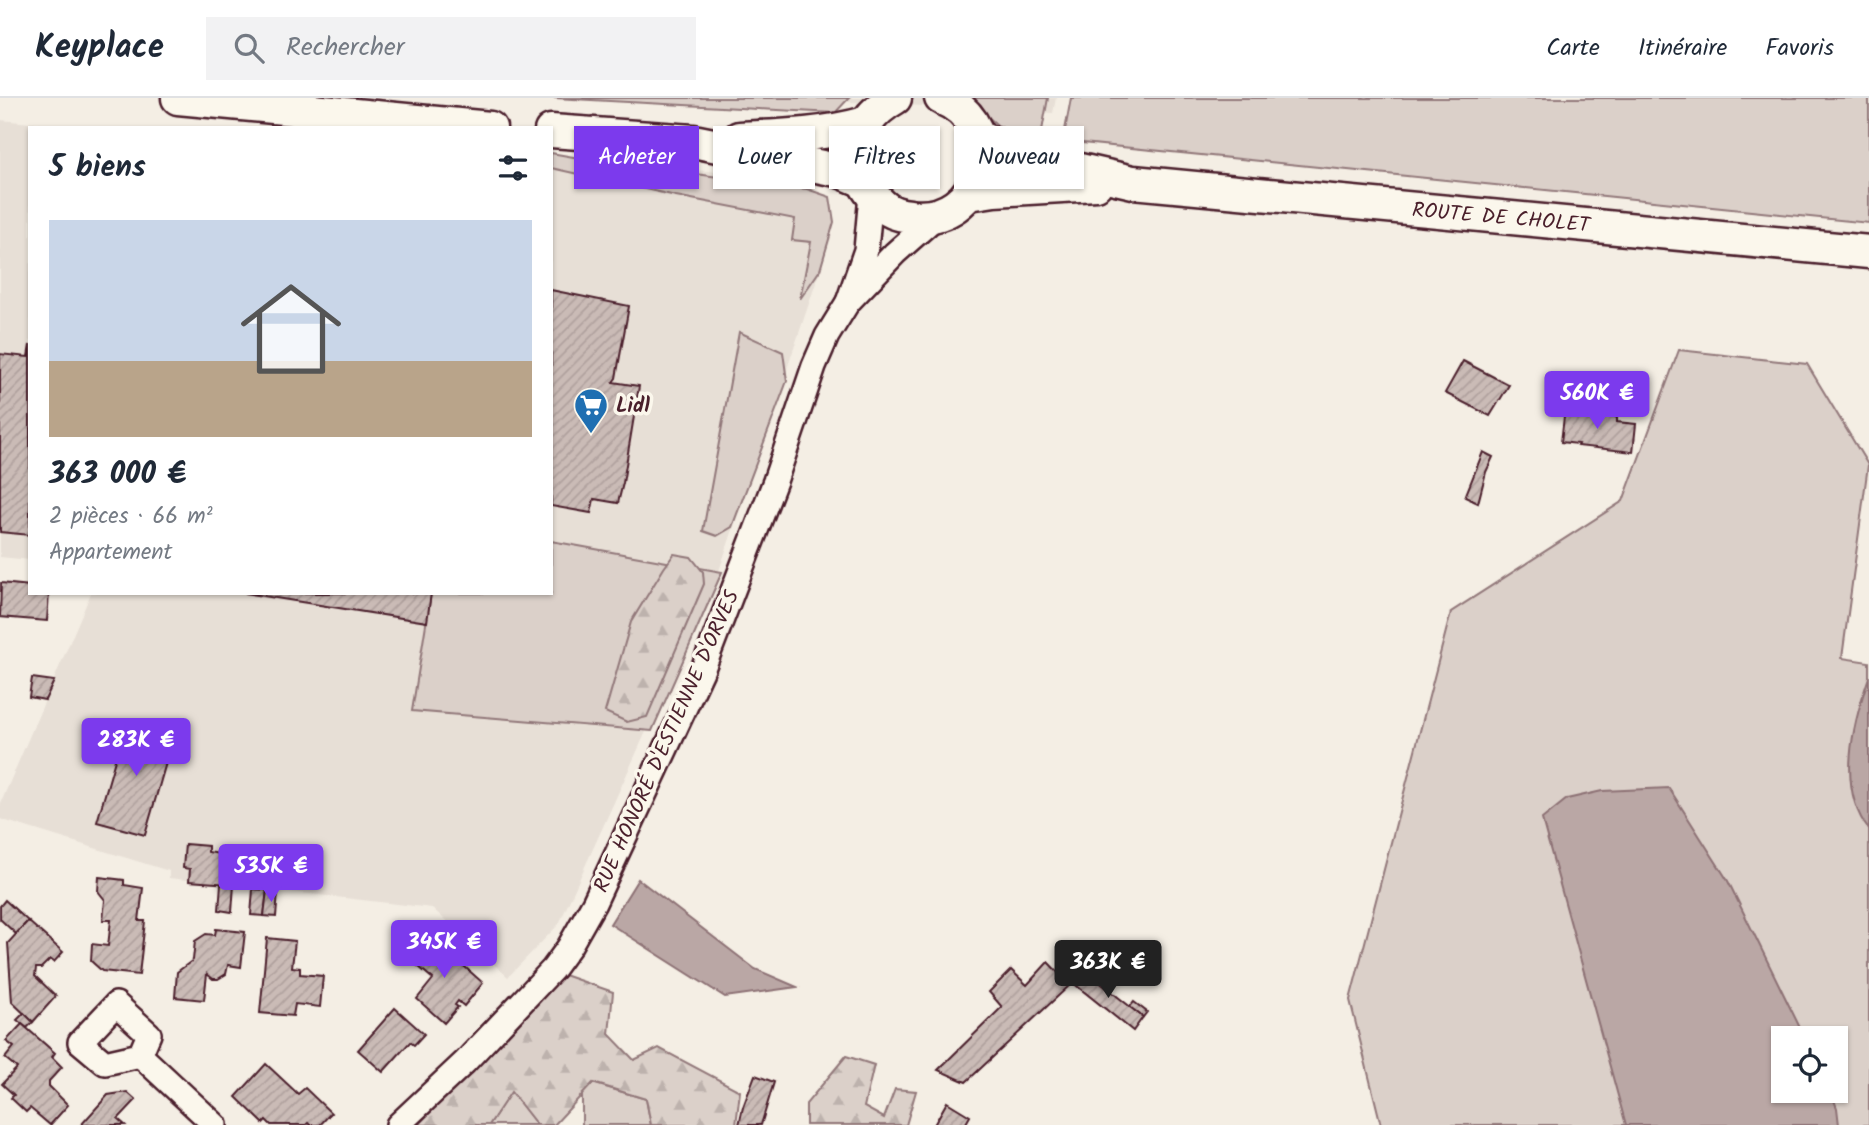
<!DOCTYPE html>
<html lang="fr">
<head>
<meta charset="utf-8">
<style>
  body { margin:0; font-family:Kalam,sans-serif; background:#f2f2f3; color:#1f2937; height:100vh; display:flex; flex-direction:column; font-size:26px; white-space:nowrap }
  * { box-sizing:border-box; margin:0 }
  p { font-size:23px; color:#747a83 }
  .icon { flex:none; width:38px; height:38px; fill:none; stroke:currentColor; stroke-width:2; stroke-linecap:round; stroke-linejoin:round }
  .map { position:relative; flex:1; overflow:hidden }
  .drawer { position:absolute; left:28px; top:28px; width:525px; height:469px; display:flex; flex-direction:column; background:#fff; border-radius:0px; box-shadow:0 2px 5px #0004 }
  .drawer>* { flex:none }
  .guide { position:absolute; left:574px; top:28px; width:665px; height:63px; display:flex; gap:14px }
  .controls { position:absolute; left:1771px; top:928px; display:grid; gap:14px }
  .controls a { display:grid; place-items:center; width:77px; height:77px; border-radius:0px; background:#fff; box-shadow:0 2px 5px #0004; font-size:35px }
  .price { position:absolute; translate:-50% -60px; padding:0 16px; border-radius:7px; background:#7c3aed; color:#fff; font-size:23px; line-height:46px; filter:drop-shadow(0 2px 4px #0008) }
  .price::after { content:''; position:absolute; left:50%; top:42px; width:21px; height:16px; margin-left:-10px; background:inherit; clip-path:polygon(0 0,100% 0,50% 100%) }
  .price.selected { background:#222; color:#fff }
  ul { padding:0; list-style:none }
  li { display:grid; align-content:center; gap:14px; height:371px; padding:0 21px }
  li+li { border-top:2px solid #e0e1e3 }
  li span { display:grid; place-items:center; height:217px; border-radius:0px; color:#555 }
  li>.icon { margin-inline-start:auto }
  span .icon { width:126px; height:126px; fill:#fffc; stroke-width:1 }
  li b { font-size:30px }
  h2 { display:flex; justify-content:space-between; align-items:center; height:84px; padding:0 21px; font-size:30px }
  .chip { padding:0 24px; border-radius:0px; background:#fff; box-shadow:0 2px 5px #0004; font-size:24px; line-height:63px }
  .chip.selected { background:#7c3aed; color:#fff }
  header { display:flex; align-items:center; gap:42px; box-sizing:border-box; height:98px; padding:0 35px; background:#fff; border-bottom:2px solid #e0e1e3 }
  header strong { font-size:33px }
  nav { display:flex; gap:38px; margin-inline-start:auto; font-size:24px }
  .search { width:490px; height:63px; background:#f2f2f3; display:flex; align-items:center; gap:18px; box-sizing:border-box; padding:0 24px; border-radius:0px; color:#747a83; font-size:26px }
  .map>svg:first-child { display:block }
  .built { fill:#e7dfd6 }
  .grass { fill:#dbd0c9; stroke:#92787a; stroke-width:2; fill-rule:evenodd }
  .forest { fill:url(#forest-firs); stroke:#92787a; stroke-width:2 }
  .water { fill:#baa7a5; stroke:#8d7174; stroke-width:2 }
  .building { fill:url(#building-hatch); stroke:#4a1f2b; stroke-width:2 }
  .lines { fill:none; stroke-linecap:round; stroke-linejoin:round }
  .minor-casing { stroke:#4a1f2b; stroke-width:28 }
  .secondary-casing { stroke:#4a1f2b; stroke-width:37 }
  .minor { stroke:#fbf7ec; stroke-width:23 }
  .secondary { stroke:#fbf7ec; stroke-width:32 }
  .labels { text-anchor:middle; stroke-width:7; stroke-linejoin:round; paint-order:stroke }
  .street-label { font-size:21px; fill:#4a1f2b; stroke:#fbf7ec }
  .poi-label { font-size:21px; font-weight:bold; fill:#4a1f2b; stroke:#fbf7ec; text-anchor:start }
</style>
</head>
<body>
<header>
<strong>Keyplace</strong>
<div class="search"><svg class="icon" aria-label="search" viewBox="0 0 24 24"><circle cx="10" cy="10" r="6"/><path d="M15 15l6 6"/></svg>Rechercher</div>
<nav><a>Carte</a><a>Itinéraire</a><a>Favoris</a></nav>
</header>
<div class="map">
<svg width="1869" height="1027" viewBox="0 0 1869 1027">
  <defs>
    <pattern id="forest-firs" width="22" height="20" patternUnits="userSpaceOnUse" patternTransform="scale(1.75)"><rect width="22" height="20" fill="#dbd0c9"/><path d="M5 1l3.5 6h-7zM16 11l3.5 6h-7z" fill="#bdb2ad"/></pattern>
    <pattern id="building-hatch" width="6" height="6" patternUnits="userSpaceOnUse" patternTransform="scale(1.75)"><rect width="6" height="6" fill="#cabbb6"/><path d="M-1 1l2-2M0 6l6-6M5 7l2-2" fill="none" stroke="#afa09d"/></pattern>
  </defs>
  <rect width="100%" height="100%" fill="#f4eee4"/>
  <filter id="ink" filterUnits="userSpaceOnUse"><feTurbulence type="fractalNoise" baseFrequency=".0143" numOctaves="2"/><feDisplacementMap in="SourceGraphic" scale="14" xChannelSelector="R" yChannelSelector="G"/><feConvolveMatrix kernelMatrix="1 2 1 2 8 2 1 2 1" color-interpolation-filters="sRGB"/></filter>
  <g filter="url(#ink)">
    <g class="built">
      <path d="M 776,0 L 1056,0 L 1053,15 Z"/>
      <path d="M 0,22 L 83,30 L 30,30 L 30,462 L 0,459 Z"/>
      <path d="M 551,64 L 795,78 L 831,140 L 720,470 L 559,826 L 508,879 L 432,810 L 169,780 L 169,773 L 0,721 L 0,707 L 91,495 L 551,495 Z"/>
    </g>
    <g class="grass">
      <path d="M 554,0 L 849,0 L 835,15 Z"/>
      <path d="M 967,0 L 1048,0 L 1039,49 L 1005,34 Z"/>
      <path d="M 1071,0 L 1869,0 L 1869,125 L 1063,43 Z"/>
      <path d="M 551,55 L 585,61 L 807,91 L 830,99 L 834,124 L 820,172 L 800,201 L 811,144 L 792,142 L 795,121 L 676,98 L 551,70 Z"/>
      <path d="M 739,234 L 783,254 L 787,283 L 732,429 L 717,438 L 703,433 Z"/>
      <path d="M 1679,252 L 1807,266 L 1868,367 L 1842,560 L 1869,564 L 1869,1027 L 1381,1027 L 1350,902 L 1451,514 L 1623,403 ZM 1783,940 L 1836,940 L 1836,992 L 1783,992 Z"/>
      <path d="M 551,443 L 722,474 L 652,633 L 412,613 L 431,495 L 551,495 Z"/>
      <path d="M 592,985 L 646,1001 L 651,1027 L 582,1027 L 582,996 Z"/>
      <path d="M 511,993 L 537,1027 L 489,1027 Z"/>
    </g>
    <g class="forest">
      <path d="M 674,456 L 691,459 L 703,474 L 704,486 L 647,619 L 627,624 L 605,614 L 631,524 L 664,470 Z"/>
      <path d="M 558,875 L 613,894 L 609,936 L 634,962 L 659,950 L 740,993 L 736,1027 L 651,1027 L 646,1001 L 593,985 L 554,1027 L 537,1027 L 511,994 L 489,1027 L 418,1027 Z"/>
      <path d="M 846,958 L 874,967 L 864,1009 L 884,1020 L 895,991 L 916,993 L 906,1027 L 806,1027 L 806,1006 Z"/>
    </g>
    <g class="water">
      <path d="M 1869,579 L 1869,732 C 1836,690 1853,625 1869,579 Z"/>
      <path d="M 1669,690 L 1728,783 L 1805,940 L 1783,940 L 1783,992 L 1830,992 L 1837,1010 L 1839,1027 L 1626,1027 L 1542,721 L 1567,701 L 1602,693 Z"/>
      <path d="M 638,781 L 755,871 L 797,889 L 725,899 L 610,826 Z"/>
    </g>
    <g class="building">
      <path d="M 551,192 L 629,208 L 616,280 L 613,284 L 639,288 L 623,385 L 618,405 L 594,401 L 591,415 L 551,408 Z"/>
      <path d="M 30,247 L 30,437 L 0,434 L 0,256 L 28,259 Z"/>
      <path d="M 1463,263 L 1509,287 L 1490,318 L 1445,295 Z"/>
      <path d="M 1565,310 L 1608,315 L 1617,320 L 1617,324 L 1636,326 L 1633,354 L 1577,348 L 1578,346 L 1561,344 Z"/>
      <path d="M 1483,354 L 1493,359 L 1486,374 L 1478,405 L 1465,399 Z"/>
      <path d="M 1,485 L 30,488 L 30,495 L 49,495 L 47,523 L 0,519 Z"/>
      <path d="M 245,495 L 431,495 L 427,524 Z"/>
      <path d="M 32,580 L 54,583 L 45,602 L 29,599 Z"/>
      <path d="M 126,624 L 174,637 L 145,737 L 97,724 Z"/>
      <path d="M 185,746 L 208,748 L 208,754 L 225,757 L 231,764 L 229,786 L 189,783 L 190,771 L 183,770 Z"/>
      <path d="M 99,779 L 124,782 L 124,787 L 143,790 L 139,823 L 145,823 L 139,877 L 102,873 L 91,863 L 92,846 L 108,848 L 111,822 L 103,822 L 105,802 L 98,793 Z"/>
      <path d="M 221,786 L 234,787 L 232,814 L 219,812 Z"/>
      <path d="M 253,791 L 267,792 L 264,818 L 251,817 Z"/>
      <path d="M 267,792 L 278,794 L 276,819 L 264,818 Z"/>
      <path d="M 5,802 L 28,823 L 16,836 L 0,821 L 0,808 Z"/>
      <path d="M 28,823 L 63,854 L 54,864 L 50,861 L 41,870 L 36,870 L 35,878 L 56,898 L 33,924 L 12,904 L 8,845 Z"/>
      <path d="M 216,831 L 245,834 L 241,869 L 228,867 L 226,876 L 218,881 L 213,881 L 207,876 L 204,902 L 175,899 L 177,874 L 193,862 L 195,843 L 206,836 L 215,837 Z"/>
      <path d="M 267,840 L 295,843 L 292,869 L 300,870 L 300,876 L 323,878 L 320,909 L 295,906 L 293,918 L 260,915 Z"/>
      <path d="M 419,844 L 447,853 L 483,885 L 464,908 L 458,903 L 455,907 L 458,909 L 444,925 L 417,901 L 433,881 L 406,858 Z"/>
      <path d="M 1048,864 L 1070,887 L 966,984 L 938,972 L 1002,909 L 989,894 L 1011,872 L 1027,887 Z"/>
      <path d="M 1083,871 L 1143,919 L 1133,933 L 1072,884 Z"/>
      <path d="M 1134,904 L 1147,914 L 1143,919 L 1130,909 Z"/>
      <path d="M 395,910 L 424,936 L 414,947 L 410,944 L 383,974 L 358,952 Z"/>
      <path d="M 24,915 L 33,924 L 27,930 L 17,922 Z"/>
      <path d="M 22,926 L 55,955 L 52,959 L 62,969 L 49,983 L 49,988 L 68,1007 L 50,1027 L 30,1010 L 26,1014 L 11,1000 L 14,997 L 2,986 L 17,970 L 5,960 L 14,949 L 6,943 Z"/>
      <path d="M 266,966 L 298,996 L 305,990 L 331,1015 L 320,1027 L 310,1027 L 308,1025 L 306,1027 L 271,1027 L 266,1022 L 263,1025 L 236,999 Z"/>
      <path d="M 755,977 L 774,984 L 761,1027 L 739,1027 L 743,1009 Z"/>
      <path d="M 127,994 L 136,1002 L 118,1021 L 125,1027 L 81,1027 L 108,997 Z"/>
      <path d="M 947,1004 L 970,1018 L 965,1027 L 934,1027 Z"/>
    </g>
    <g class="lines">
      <g class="minor-casing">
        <g id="minor">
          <path d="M 871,97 L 866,152 L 848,204 L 895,155 L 938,117"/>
          <path d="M 116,906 L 149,936 L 140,957 L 105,965 L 80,944 Z"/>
          <path d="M 140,957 L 215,1027"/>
          <path d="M 398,1027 L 465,964 L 553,871 L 569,849 L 594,805 L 702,573 L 775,383 L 814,268 L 827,238 L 848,204"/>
        </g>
      </g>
      <g class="secondary-casing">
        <g id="secondary">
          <path d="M 178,0 L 490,30"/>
          <path d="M 895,0 C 872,13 856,32 857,60 C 858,79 867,93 881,106 C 888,113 899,117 910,118 C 983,129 1010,27 941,0"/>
          <path d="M 551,33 L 693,43 L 837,72 L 861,82"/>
          <path d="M 739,40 C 782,38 824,37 866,25"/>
          <path d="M 979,40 L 1045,64 L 1133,84 L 1869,154"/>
          <path d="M 969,96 L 994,92 L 1096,86"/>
        </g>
      </g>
      <use href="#minor" class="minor"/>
      <use href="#secondary" class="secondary"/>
    </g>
  </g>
  <defs>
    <g id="supermarket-pin" transform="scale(1.75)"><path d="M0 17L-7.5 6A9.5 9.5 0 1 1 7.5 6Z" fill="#1f6fb2" stroke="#fbf7ec"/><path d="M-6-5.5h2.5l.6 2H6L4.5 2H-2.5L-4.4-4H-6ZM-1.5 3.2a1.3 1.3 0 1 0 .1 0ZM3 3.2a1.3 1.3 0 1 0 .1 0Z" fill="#fff"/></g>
  </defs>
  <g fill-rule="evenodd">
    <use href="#supermarket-pin" x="591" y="307"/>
  </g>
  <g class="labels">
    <g class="street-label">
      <text transform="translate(1501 119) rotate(5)" y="7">ROUTE DE CHOLET</text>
      <text transform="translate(666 643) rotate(-66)" y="7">RUE HONORÉ D'ESTIENNE D'ORVES</text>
    </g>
    <g class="poi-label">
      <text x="616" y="314">Lidl</text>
    </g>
  </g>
</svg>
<div class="controls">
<a><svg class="icon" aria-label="locate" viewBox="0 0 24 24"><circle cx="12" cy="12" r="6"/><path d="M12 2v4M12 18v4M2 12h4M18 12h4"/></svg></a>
</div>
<b class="price" style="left:1597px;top:333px">560K €</b>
<b class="price" style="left:136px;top:680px">283K €</b>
<b class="price" style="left:271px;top:806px">535K €</b>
<b class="price" style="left:444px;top:882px">345K €</b>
<b class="price selected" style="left:1108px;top:902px">363K €</b>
<div class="guide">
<a class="chip selected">Acheter</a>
<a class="chip">Louer</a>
<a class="chip">Filtres</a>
<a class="chip">Nouveau</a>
</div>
<section class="drawer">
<h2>5 biens<svg class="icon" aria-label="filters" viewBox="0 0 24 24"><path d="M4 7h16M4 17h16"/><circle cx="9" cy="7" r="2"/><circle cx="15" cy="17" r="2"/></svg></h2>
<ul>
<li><span style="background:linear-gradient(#c9d6e8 65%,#b9a48a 0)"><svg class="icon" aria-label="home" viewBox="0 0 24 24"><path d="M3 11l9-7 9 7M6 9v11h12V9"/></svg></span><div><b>363 000 €</b><p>2 pièces · 66 m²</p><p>Appartement</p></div></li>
</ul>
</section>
</div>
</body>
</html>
